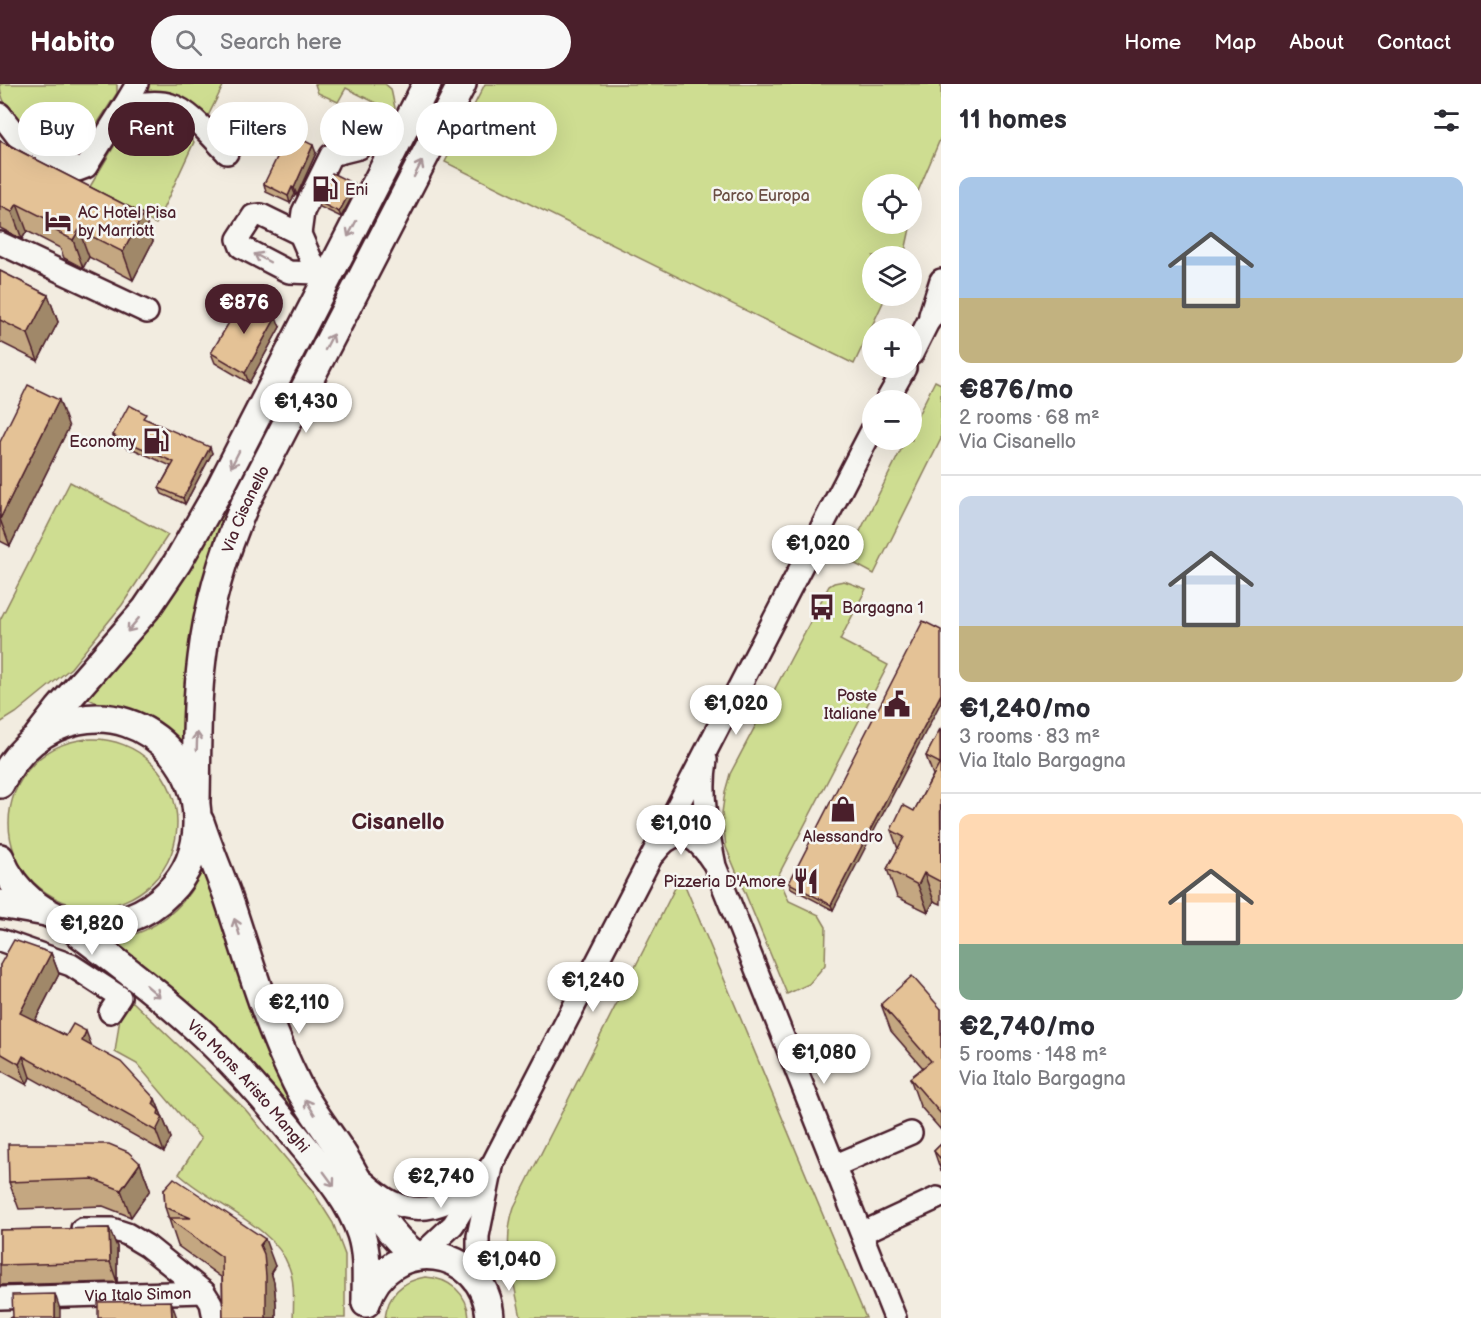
<!DOCTYPE html>
<html lang="en">
<head>
<meta charset="utf-8">
<style>
  body { margin:0; font-family:"Balsamiq Sans",sans-serif; background:#f7f7f7; color:#2b2b33; height:100vh; display:flex; flex-direction:column; font-size:22px; white-space:nowrap }
  * { box-sizing:border-box; margin:0 }
  p { font-size:20px; color:#7c7c81 }
  .icon { flex:none; width:33px; height:33px; fill:none; stroke:currentColor; stroke-width:2; stroke-linecap:round; stroke-linejoin:round }
  .map { position:relative; flex:1; overflow:hidden }
  .panel { display:flex; flex-direction:column; background:#fff; width:540px }
  .panel>* { flex:none }
  .guide { position:absolute; left:18px; top:18px; width:570px; height:54px; display:flex; gap:12px }
  .buttons { position:absolute; left:862px; top:90px; display:grid; gap:12px }
  .buttons a { display:grid; place-items:center; width:60px; height:60px; border-radius:50%; background:#fff; box-shadow:0 6px 24px #0002; font-size:30px }
  .price { position:absolute; translate:-50% -51px; padding:0 14px; border-radius:21px; background:#fff; color:#222; font-size:20px; line-height:39px; filter:drop-shadow(0 2px 3px #0008) }
  .price::after { content:''; position:absolute; left:50%; top:36px; width:18px; height:14px; margin-left:-9px; background:inherit; clip-path:polygon(0 0,100% 0,50% 100%) }
  .price.current { background:#4a1f2b; color:#fff }
  ul { padding:0; list-style:none }
  li { display:grid; align-content:center; gap:12px; height:318px; padding:0 18px }
  li+li { border-top:2px solid #e1e1e2 }
  li span { display:grid; place-items:center; height:186px; border-radius:12px; color:#555 }
  li>.icon { margin-inline-start:auto }
  span .icon { width:108px; height:108px; fill:#fffc; stroke-width:1 }
  li b { font-size:26px }
  h2 { display:flex; justify-content:space-between; align-items:center; height:72px; padding:0 18px; font-size:26px }
  .pill { padding:0 21px; border-radius:27px; background:#fff; box-shadow:0 6px 24px #0002; font-size:21px; line-height:54px }
  .pill.current { background:#4a1f2b; color:#fff }
  header { display:flex; align-items:center; gap:36px; box-sizing:border-box; height:84px; padding:0 30px; background:#4a1f2b; color:#fff }
  header strong { font-size:28px }
  nav { display:flex; gap:33px; margin-inline-start:auto; font-size:21px }
  .search { width:420px; height:54px; background:#f7f7f7; display:flex; align-items:center; gap:15px; box-sizing:border-box; padding:0 21px; border-radius:33px; color:#7c7c81; font-size:22px }
  main { display:flex; flex:1; min-height:0 }
  .map>svg:first-child { display:block }
  .green { fill:#cedd91; stroke:#8c7e5e; stroke-width:1.5 }
  .lines { fill:none; stroke-linecap:round; stroke-linejoin:round }
  .minor-casing { stroke:#4a1f2b; stroke-width:26 }
  .major-casing { stroke:#4a1f2b; stroke-width:32 }
  .minor { stroke:#f6f6f2; stroke-width:21 }
  .major { stroke:#f6f6f2; stroke-width:27 }
  .wall { fill:#c4a781; stroke:#4a1f2b; stroke-width:1.5 }
  .shaded-wall { fill:#a08869; stroke:#4a1f2b; stroke-width:1.5 }
  .building { fill:#e4c296; stroke:#4a1f2b; stroke-width:1.5 }
  .oneway { stroke:#a99598 }
  .labels { text-anchor:middle; stroke-width:5; stroke-linejoin:round; paint-order:stroke }
  .poi-label { font-size:16px; fill:#4a1f2b; stroke:#f6f6f2; text-anchor:start }
  .park-label { font-size:16px; fill:#6b4e44; stroke:#f6f6f2 }
  .street-label { font-size:16px; fill:#4a1f2b; stroke:#f6f6f2 }
  .district-label { font-size:22px; font-weight:bold; fill:#4a1f2b; stroke:#f6f6f2 }
</style>
</head>
<body>
<header>
<strong>Habito</strong>
<div class="search"><svg class="icon" aria-label="search" viewBox="0 0 24 24"><circle cx="10" cy="10" r="6"/><path d="M15 15l6 6"/></svg>Search here</div>
<nav><a>Home</a><a>Map</a><a>About</a><a>Contact</a></nav>
</header>
<main>
<div class="map">
<svg width="941" height="1234" viewBox="0 0 941 1234">
  <rect width="100%" height="100%" fill="#f2ece0"/>
  <filter id="ink" filterUnits="userSpaceOnUse"><feTurbulence type="fractalNoise" baseFrequency=".0167" numOctaves="2"/><feDisplacementMap in="SourceGraphic" scale="12" xChannelSelector="R" yChannelSelector="G"/><feConvolveMatrix kernelMatrix="1 2 1 2 8 2 1 2 1" color-interpolation-filters="sRGB"/></filter>
  <g filter="url(#ink)">
    <g class="green">
      <path d="M 0,0 L 116,0 L 117,1 L 117,9 L 81,65 C 51,52 0,39 0,0 Z"/>
      <path d="M 147,0 L 224,0 L 205,38 L 141,11 Z"/>
      <path d="M 315,0 L 385,0 L 391,5 L 395,24 L 387,42 L 378,37 L 384,23 L 346,4 L 338,18 L 318,9 Z"/>
      <path d="M 485,0 L 941,0 L 941,53 L 916,112 L 912,133 L 912,100 L 873,100 L 873,140 L 911,140 L 904,172 L 873,172 L 873,212 L 886,212 L 854,280 L 445,78 Z"/>
      <path d="M 165,32 L 183,43 L 194,58 L 156,140 L 88,106 L 129,37 L 134,33 Z"/>
      <path d="M 935,297 L 941,300 L 941,355 L 874,490 L 846,475 L 906,356 L 912,356 L 912,343 Z"/>
      <path d="M 70,398 L 168,451 L 122,521 L 71,584 L 16,629 L 0,639 L 0,536 Z"/>
      <path d="M 224,421 L 231,425 L 186,652 L 183,659 C 164,653 151,635 133,628 C 121,623 95,621 88,614 L 88,607 Z"/>
      <path d="M 844,497 L 866,505 L 840,556 L 888,581 L 778,792 L 789,817 L 819,831 L 826,843 L 825,881 L 809,900 L 787,910 L 726,763 L 722,729 L 725,708 L 730,690 L 829,502 L 834,499 Z"/>
      <circle cx="93" cy="739" r="84"/>
      <path d="M 210,785 L 227,852 L 273,981 L 316,1054 L 313,1056 L 107,859 L 110,854 C 141,855 174,832 190,808 C 195,801 198,794 203,787 Z"/>
      <path d="M 681,792 L 866,1234 L 521,1234 C 514,1197 501,1160 514,1123 Z"/>
      <path d="M 132,917 L 245,1025 L 312,1106 L 333,1139 L 345,1171 L 345,1234 L 293,1234 C 294,1218 295,1197 289,1183 C 274,1141 211,1120 179,1090 L 201,1055 L 137,980 L 115,968 L 120,933 Z"/>
      <path d="M 425,1193 C 449,1194 468,1209 469,1234 L 385,1234 C 388,1211 402,1197 425,1193 Z"/>
    </g>
    <g class="lines">
      <g class="minor-casing">
        <g id="minor">
          <path d="M 124,22 L 137,0"/>
          <path d="M 0,30 L 17,52 L 78,86 L 86,83 L 124,22 C 138,20 157,16 171,21 C 190,26 213,55 227,69"/>
          <path d="M 300,150 L 261,131 L 253,132 L 238,155 L 241,163 L 289,188 L 317,189 L 300,150 L 303,128 L 331,71 L 359,64"/>
          <path d="M 0,159 L 147,228"/>
          <path d="M 930,231 L 941,196"/>
          <path d="M 912,270 L 927,240 L 941,219"/>
          <path d="M 887,316 L 905,284"/>
          <path d="M 706,676 C 700,713 708,746 715,782 L 895,1234"/>
          <path d="M 655,769 C 677,740 695,751 712,777"/>
          <path d="M 0,856 L 71,881 L 120,913 L 110,928"/>
          <path d="M 834,1082 L 911,1049"/>
          <path d="M 362,1096 C 371,1104 381,1113 392,1118 C 431,1137 471,1110 493,1079 L 873,344"/>
          <path d="M 82,1145 L 112,1145 L 127,1150 L 147,1162 L 204,1208 L 211,1219 L 214,1234"/>
          <path d="M 862,1149 L 937,1114"/>
          <path d="M 420,1172 L 453,1141 L 478,1101"/>
          <path d="M 478,1198 L 478,1152 L 492,1083"/>
          <path id="s1" d="M 0,1214 L 204,1208"/>
        </g>
      </g>
      <g class="major-casing">
        <g id="major">
          <path d="M 38,652 L 59,625 L 146,525 L 177,479 L 220,404 L 427,0"/>
          <path d="M 0,700 C 32,631 118,609 172,669 C 188,688 197,711 197,735 C 198,764 188,789 168,809 C 147,831 115,843 85,840 C 46,836 14,810 0,774"/>
          <path id="s2" d="M 196,715 C 197,668 196,621 202,574 C 208,522 224,468 245,420 L 462,0"/>
          <path d="M 200,738 C 208,762 218,786 227,810 C 248,873 266,938 296,998 C 309,1025 329,1048 345,1074 C 365,1108 384,1149 417,1172"/>
          <path d="M 0,820 L 46,828"/>
          <path id="s3" d="M 63,837 C 111,874 160,910 204,951 C 239,984 271,1022 301,1059 C 324,1087 350,1116 361,1150 C 368,1172 366,1195 366,1218"/>
          <path d="M 366,1219 C 388,1148 486,1160 490,1234"/>
        </g>
      </g>
      <use href="#minor" class="minor"/>
      <use href="#major" class="major"/>
    </g>
    <g class="wall">
      <path d="M 0,57 L 143,130 L 153,157 L 133,196 L 89,173 L 83,184 L 64,174 L 60,164 L 27,147 L 22,155 L 0,144 Z"/>
      <path d="M 316,69 L 297,111 L 295,110 L 290,119 L 266,108 L 264,100 Z"/>
      <path d="M 354,100 L 356,105 L 341,133 L 320,123 L 318,118 Z"/>
      <path d="M 0,187 L 48,211 L 58,238 L 38,277 L 0,258 Z"/>
      <path d="M 280,243 L 249,299 L 215,279 L 211,269 Z"/>
      <path d="M 148,336 L 212,369 L 185,420 L 162,410 L 159,404 L 171,382 L 133,365 L 132,366 L 115,358 L 113,351 Z"/>
      <path d="M 69,343 L 10,462 L 0,457 L 0,358 Z"/>
      <path d="M 941,546 L 833,826 L 791,804 L 789,799 Z"/>
      <path d="M 941,645 L 941,820 L 934,817 L 928,828 L 897,813 L 887,785 L 898,765 L 891,746 L 914,727 L 933,691 L 926,672 Z"/>
      <path d="M 51,869 L 59,890 L 35,937 L 66,952 L 92,963 L 155,1015 L 171,1054 L 164,1068 L 30,993 L 27,1001 L 0,986 L 0,881 Z"/>
      <path d="M 881,920 L 941,925 L 941,1046 L 920,1022 L 910,994 L 923,984 L 891,947 Z"/>
      <path d="M 941,1060 L 941,1087 L 934,1067 Z"/>
      <path d="M 140,1079 L 150,1106 L 131,1133 L 103,1122 L 19,1125 L 9,1098 Z"/>
      <path d="M 164,1105 L 275,1182 L 271,1188 L 274,1198 L 276,1220 L 276,1234 L 223,1234 L 222,1194 L 178,1162 L 165,1123 Z"/>
      <path d="M 109,1144 L 117,1163 L 117,1198 L 0,1201 L 0,1146 Z"/>
    </g>
    <g class="shaded-wall">
      <path d="M 313,61 L 316,69 L 297,111 L 294,104 Z"/>
      <path d="M 354,100 L 356,105 L 341,133 L 339,128 Z"/>
      <path d="M 292,103 L 295,110 L 290,119 L 288,112 Z"/>
      <path d="M 17,120 L 27,147 L 22,155 L 12,128 Z"/>
      <path d="M 143,130 L 153,157 L 133,196 L 123,168 Z"/>
      <path d="M 79,146 L 89,173 L 83,184 L 73,156 Z"/>
      <path d="M 48,211 L 58,238 L 38,277 L 28,250 Z"/>
      <path d="M 276,233 L 280,243 L 249,299 L 245,289 Z"/>
      <path d="M 59,316 L 69,343 L 10,462 L 0,435 Z"/>
      <path d="M 210,363 L 212,369 L 185,420 L 183,414 Z"/>
      <path d="M 941,610 L 941,618 L 833,826 L 831,821 Z"/>
      <path d="M 924,789 L 934,817 L 928,828 L 918,801 Z"/>
      <path d="M 51,869 L 59,890 L 28,950 L 20,929 Z"/>
      <path d="M 86,947 L 94,968 L 82,957 Z"/>
      <path d="M 23,972 L 30,993 L 27,1001 L 19,980 Z"/>
      <path d="M 155,1015 L 171,1054 L 164,1068 L 156,1047 L 153,1020 Z"/>
      <path d="M 140,1079 L 150,1106 L 131,1133 L 121,1106 Z"/>
      <path d="M 109,1144 L 117,1163 L 117,1198 L 110,1178 Z"/>
      <path d="M 265,1155 L 275,1182 L 271,1188 L 274,1198 L 276,1220 L 276,1234 L 266,1234 L 260,1161 Z"/>
      <path d="M 55,1210 L 60,1225 L 60,1234 L 55,1234 Z"/>
      <path d="M 171,1217 L 177,1234 L 172,1234 Z"/>
    </g>
    <g class="building">
      <path d="M 289,49 L 313,61 L 294,104 L 292,103 L 288,112 L 264,100 Z"/>
      <path d="M 0,57 L 143,130 L 123,168 L 79,146 L 73,156 L 54,146 L 57,140 L 17,120 L 12,128 L 0,122 Z"/>
      <path d="M 332,89 L 354,100 L 339,128 L 318,118 Z"/>
      <path d="M 0,187 L 48,211 L 28,250 L 0,236 Z"/>
      <path d="M 244,213 L 276,233 L 245,289 L 211,269 Z"/>
      <path d="M 28,301 L 59,316 L 0,435 L 0,358 Z"/>
      <path d="M 129,321 L 146,330 L 143,334 L 210,363 L 183,414 L 159,404 L 174,378 L 130,359 L 129,360 L 113,351 Z"/>
      <path d="M 923,537 L 941,546 L 941,610 L 831,821 L 789,799 Z"/>
      <path d="M 940,645 L 941,798 L 924,789 L 918,801 L 887,785 L 904,753 L 891,746 L 903,721 L 914,727 L 940,679 L 926,672 Z"/>
      <path d="M 14,856 L 51,869 L 20,929 L 66,952 L 73,940 L 86,947 L 82,957 L 121,978 L 155,1015 L 153,1020 L 159,1026 L 158,1030 L 163,1033 L 156,1047 L 23,972 L 19,980 L 0,969 L 0,881 Z"/>
      <path d="M 912,892 L 941,925 L 941,1030 L 910,994 L 931,977 L 881,920 Z"/>
      <path d="M 8,1060 L 109,1060 L 128,1068 L 140,1079 L 121,1106 L 93,1095 L 9,1098 Z"/>
      <path d="M 941,1060 L 941,1075 L 934,1067 Z"/>
      <path d="M 174,1094 L 265,1155 L 260,1161 L 264,1170 L 266,1192 L 266,1234 L 223,1234 L 222,1173 L 168,1134 L 191,1134 L 165,1123 L 164,1105 Z"/>
      <path d="M 109,1144 L 110,1178 L 0,1181 L 0,1146 Z"/>
      <path d="M 55,1210 L 55,1234 L 8,1234 L 13,1233 L 12,1211 Z"/>
      <path d="M 171,1217 L 172,1234 L 98,1234 L 98,1218 Z"/>
    </g>
    <defs><path id="oneway-shaft" d="M-6 0H5M1.5-3L5.5 0L1.5 3" fill="none" stroke-width="1.6" stroke-linecap="round" stroke-linejoin="round" transform="scale(1.5)"/></defs>
    <g class="oneway">
      <use href="#oneway-shaft" transform="translate(418 85) rotate(-63)"/>
      <use href="#oneway-shaft" transform="translate(352 145) rotate(118)"/>
      <use href="#oneway-shaft" transform="translate(262 174) rotate(-152)"/>
      <use href="#oneway-shaft" transform="translate(329 258) rotate(-63)"/>
      <use href="#oneway-shaft" transform="translate(235 375) rotate(117)"/>
      <use href="#oneway-shaft" transform="translate(133 541) rotate(130)"/>
      <use href="#oneway-shaft" transform="translate(197 657) rotate(-88)"/>
      <use href="#oneway-shaft" transform="translate(237 843) rotate(-108)"/>
      <use href="#oneway-shaft" transform="translate(153 907) rotate(40)"/>
      <use href="#oneway-shaft" transform="translate(310 1023) rotate(-121)"/>
      <use href="#oneway-shaft" transform="translate(329 1095) rotate(54)"/>
    </g>
  </g>
  <defs>
    <g id="fuel-bare" transform="scale(2.07)"><path d="M-5.5-6h7V0h2V4h1.3V-2.5L3-4.5l.8-.8L6-3V5H2.5V1h-1V6h-7ZM-4.2-4.7v3.2H.2V-4.7Z" fill="#4a1f2b" stroke="#f6f6f2" stroke-width="2.5" paint-order="stroke"/></g>
    <g id="hotel-bare" transform="scale(2.07)"><path d="M-6-4.5h1.5V1H6V5H4.5V3h-9V5H-6ZM-4 0a1.8 1.8 0 1 1 3.6 0ZM.5 0V-2.5h3Q6-2.5 6 0Z" fill="#4a1f2b" stroke="#f6f6f2" stroke-width="2.5" paint-order="stroke"/></g>
    <g id="bus-bare" transform="scale(2.07)"><path d="M-5-6H5V4H4V6H2V4H-2V6H-4V4H-5ZM-3.5-4V0h7V-4ZM-3.5 1.2v1.5H-2V1.2ZM2 1.2v1.5H3.5V1.2Z" fill="#4a1f2b" stroke="#f6f6f2" stroke-width="2.5" paint-order="stroke"/></g>
    <g id="civic-bare" transform="scale(2.07)"><path d="M-.6-6.5H3V-4.5H.6V-3L4-1V1h2V6H-6V1h2V-1L-.6-3ZM-1.2 2.5V6h2.4V2.5Z" fill="#4a1f2b" stroke="#f6f6f2" stroke-width="2.5" paint-order="stroke"/></g>
    <g id="shop-bare" transform="scale(2.07)"><path d="M-5-2.5h2.3a2.7 3.5 0 0 1 5.4 0H5L5.5 6h-11ZM-1.5-2.5h3a1.5 2.3 0 0 0-3 0Z" fill="#4a1f2b" stroke="#f6f6f2" stroke-width="2.5" paint-order="stroke"/></g>
    <g id="restaurant-bare" transform="scale(2.07)"><path d="M-5-6h1v4h1v-4h1v4h1v-4h1v5L-1.5 .5V6h-2V.5L-5-1ZM5-6V6H3V1.5H1.5Q1.5-4 5-6Z" fill="#4a1f2b" stroke="#f6f6f2" stroke-width="2.5" paint-order="stroke"/></g>
  </defs>
  <g fill-rule="evenodd">
    <use href="#fuel-bare" x="325" y="105"/>
    <use href="#hotel-bare" x="58" y="137"/>
    <use href="#fuel-bare" x="156" y="357"/>
    <use href="#bus-bare" x="822" y="523"/>
    <use href="#civic-bare" x="897" y="620"/>
    <use href="#shop-bare" x="843" y="725"/>
    <use href="#restaurant-bare" x="806" y="797"/>
  </g>
  <g class="labels">
    <g class="poi-label">
      <text x="345" y="111">Eni</text>
      <text x="78" y="134">AC Hotel Pisa<tspan x="78" dy="18">by Marriott</tspan></text>
      <text x="136" y="363" text-anchor="end">Economy</text>
      <text x="842" y="529">Bargagna 1</text>
      <text x="877" y="617" text-anchor="end">Poste<tspan x="877" dy="18">Italiane</tspan></text>
      <text x="843" y="758" text-anchor="middle">Alessandro</text>
      <text x="786" y="803" text-anchor="end">Pizzeria D'Amore</text>
    </g>
    <g class="park-label">
      <text x="761" y="117">Parco Europa</text>
    </g>
    <g class="street-label">
      <text dy="6" stroke="none"><textPath href="#s2" startOffset="297">Via Cisanello</textPath></text>
      <text dy="6" stroke="none"><textPath href="#s3" startOffset="249">Via Mons. Aristo Manghi</textPath></text>
      <text dy="6" stroke="none"><textPath href="#s1" startOffset="138">Via Italo Simon</textPath></text>
    </g>
    <g class="district-label">
      <text x="398" y="745">Cisanello</text>
    </g>
  </g>
</svg>
<div class="buttons">
<a><svg class="icon" aria-label="locate" viewBox="0 0 24 24"><circle cx="12" cy="12" r="6"/><path d="M12 2v4M12 18v4M2 12h4M18 12h4"/></svg></a>
<a><svg class="icon" aria-label="layers" viewBox="0 0 24 24"><path d="M12 4l9 5-9 5-9-5zM3 14l9 5 9-5"/></svg></a>
<a>+</a>
<a>−</a>
</div>
<b class="price current" style="left:244px;top:251px">€876</b>
<b class="price" style="left:306px;top:350px">€1,430</b>
<b class="price" style="left:818px;top:492px">€1,020</b>
<b class="price" style="left:736px;top:652px">€1,020</b>
<b class="price" style="left:681px;top:772px">€1,010</b>
<b class="price" style="left:92px;top:872px">€1,820</b>
<b class="price" style="left:593px;top:929px">€1,240</b>
<b class="price" style="left:299px;top:951px">€2,110</b>
<b class="price" style="left:824px;top:1001px">€1,080</b>
<b class="price" style="left:441px;top:1125px">€2,740</b>
<b class="price" style="left:509px;top:1208px">€1,040</b>
<div class="guide">
<a class="pill">Buy</a>
<a class="pill current">Rent</a>
<a class="pill">Filters</a>
<a class="pill">New</a>
<a class="pill">Apartment</a>
</div>
</div>
<section class="panel">
<h2>11 homes<svg class="icon" aria-label="filters" viewBox="0 0 24 24"><path d="M4 7h16M4 17h16"/><circle cx="9" cy="7" r="2"/><circle cx="15" cy="17" r="2"/></svg></h2>
<ul>
<li><span style="background:linear-gradient(#a9c7e8 65%,#c2b280 0)"><svg class="icon" aria-label="home" viewBox="0 0 24 24"><path d="M3 11l9-7 9 7M6 9v11h12V9"/></svg></span><div><b>€876/mo</b><p>2 rooms · 68 m²</p><p>Via Cisanello</p></div></li>
<li><span style="background:linear-gradient(#c9d6e8 70%,#c2b280 0)"><svg class="icon" aria-label="home" viewBox="0 0 24 24"><path d="M3 11l9-7 9 7M6 9v11h12V9"/></svg></span><div><b>€1,240/mo</b><p>3 rooms · 83 m²</p><p>Via Italo Bargagna</p></div></li>
<li><span style="background:linear-gradient(#ffd9b3 70%,#7fa58c 0)"><svg class="icon" aria-label="home" viewBox="0 0 24 24"><path d="M3 11l9-7 9 7M6 9v11h12V9"/></svg></span><div><b>€2,740/mo</b><p>5 rooms · 148 m²</p><p>Via Italo Bargagna</p></div></li>
</ul>
</section>
</main>
</body>
</html>
